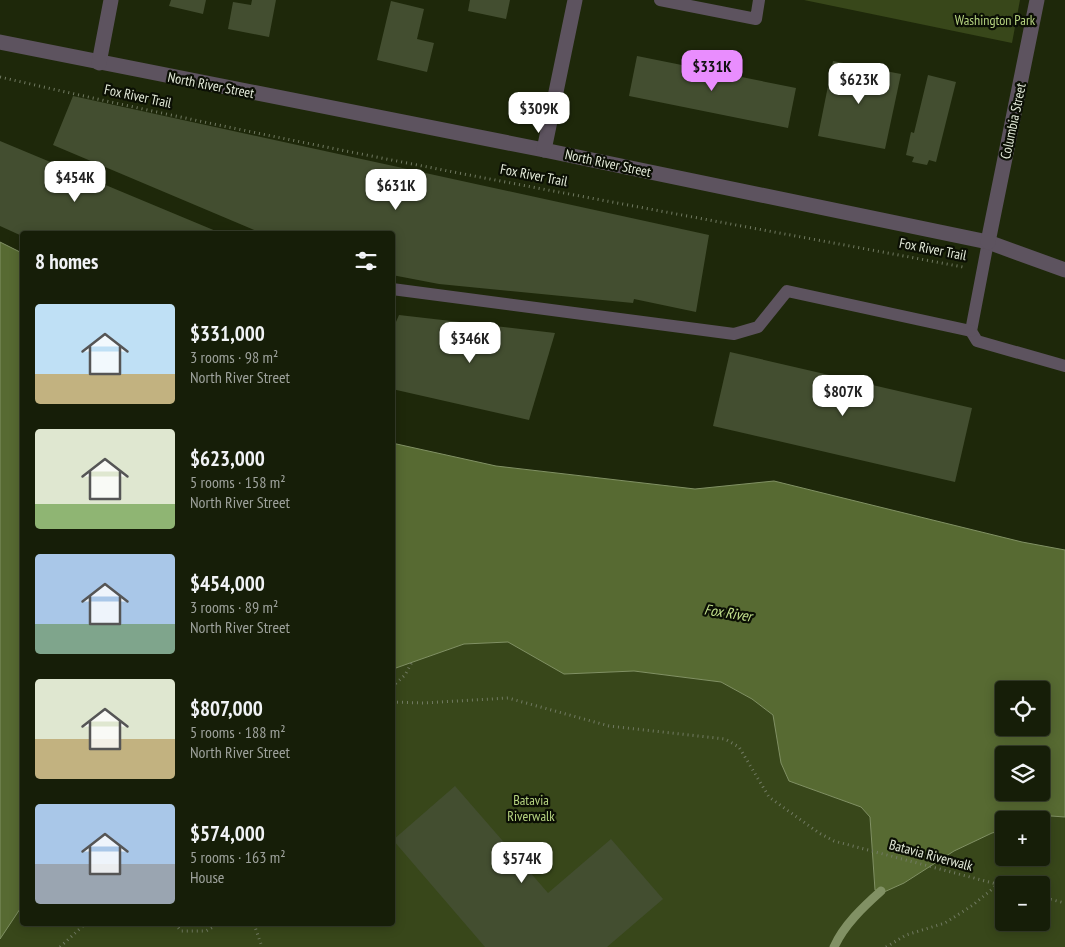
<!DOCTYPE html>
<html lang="en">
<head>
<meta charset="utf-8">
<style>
  body { margin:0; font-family:"PT Sans Narrow",sans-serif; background:#232b16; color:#f1f3f6; height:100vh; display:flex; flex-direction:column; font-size:19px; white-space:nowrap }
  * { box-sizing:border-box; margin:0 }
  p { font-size:16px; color:#9ea29c }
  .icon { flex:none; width:28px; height:28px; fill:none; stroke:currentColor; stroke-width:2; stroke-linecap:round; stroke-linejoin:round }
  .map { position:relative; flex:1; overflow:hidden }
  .side { position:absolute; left:20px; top:231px; width:375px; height:695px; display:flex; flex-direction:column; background:#161e08; border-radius:5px; box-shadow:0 2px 12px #0003,0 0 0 1px #353c29 }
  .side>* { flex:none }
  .controls { position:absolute; left:995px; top:681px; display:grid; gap:10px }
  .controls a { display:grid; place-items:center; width:55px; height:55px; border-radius:5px; background:#161e08; box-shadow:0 2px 12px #0003,0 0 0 1px #353c29; font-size:25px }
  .price { position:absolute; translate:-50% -42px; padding:0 11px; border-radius:10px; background:#fff; color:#222; font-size:16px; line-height:32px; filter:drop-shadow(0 1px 2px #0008) }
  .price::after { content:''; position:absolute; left:50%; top:30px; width:15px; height:11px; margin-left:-8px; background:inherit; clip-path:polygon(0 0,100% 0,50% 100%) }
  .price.current { background:#e98dfe; color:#111 }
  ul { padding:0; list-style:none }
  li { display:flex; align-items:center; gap:15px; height:125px; padding:0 15px }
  li span { display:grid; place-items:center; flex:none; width:140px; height:100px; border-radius:5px; color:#555 }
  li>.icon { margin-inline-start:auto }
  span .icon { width:60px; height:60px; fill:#fffc; stroke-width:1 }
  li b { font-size:21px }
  h2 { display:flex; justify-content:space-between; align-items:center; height:60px; padding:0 15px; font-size:21px }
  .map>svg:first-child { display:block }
  .green { fill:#38471a; fill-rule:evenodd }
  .water { fill:#576a32; stroke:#819164; fill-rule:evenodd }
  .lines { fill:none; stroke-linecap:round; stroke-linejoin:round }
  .stream { stroke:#819164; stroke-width:9 }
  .building { fill:#434e30 }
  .path { stroke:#717a62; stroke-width:3; stroke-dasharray:1 4; stroke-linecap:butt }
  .lane { stroke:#5d535f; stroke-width:12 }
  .street { stroke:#5d535f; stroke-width:15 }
  .labels { text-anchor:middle; stroke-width:4.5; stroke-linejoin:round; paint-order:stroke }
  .park-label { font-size:14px; fill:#b6d380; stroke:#0b0f04 }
  .street-label { font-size:14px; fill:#e4ebda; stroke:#0b0f04 }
  .water-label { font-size:15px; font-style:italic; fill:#c3e18d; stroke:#0b0f04 }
</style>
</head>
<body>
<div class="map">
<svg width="1065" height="947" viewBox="0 0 1065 947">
  <rect width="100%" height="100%" fill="#1e280a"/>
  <g class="green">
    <path d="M 804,0 L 1020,0 L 1012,43 Z"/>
    <path d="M 508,642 L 564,674 L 634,671 L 721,682 L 752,699 L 773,715 L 781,763 L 789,781 L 861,807 L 870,817 L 875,890 L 904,883 L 953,851 L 992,833 L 1004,830 L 1004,858 L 1041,858 L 1041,820 L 1039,820 L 1051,816 L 1065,817 L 1065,947 L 0,947 L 0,939 L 22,906 L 22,924 L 392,924 L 393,669 L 464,644 ZM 1004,885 L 1041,885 L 1041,922 L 1004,922 Z"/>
  </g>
  <g class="water">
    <path d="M 0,242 L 22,253 L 22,906 L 0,939 Z"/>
    <path d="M 392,443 L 496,466 L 695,489 L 774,481 L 1022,542 L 1065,550 L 1065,817 L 1051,816 L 1039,820 L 1004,820 L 1004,830 L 992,833 L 954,851 L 904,883 L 884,892 L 875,890 L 870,817 L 861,807 L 789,781 L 781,763 L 773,715 L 752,699 L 721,682 L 634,671 L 564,674 L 508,642 L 464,644 L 393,669 ZM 1004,690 L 1041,690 L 1041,728 L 1004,728 ZM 1004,755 L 1041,755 L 1041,792 L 1004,792 Z"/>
  </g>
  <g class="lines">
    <path class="stream" d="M 834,947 C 844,925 863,907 881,891"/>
  </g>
  <g class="building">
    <path d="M 171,0 L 206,0 L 203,14 L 169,6 Z"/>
    <path d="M 252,0 L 276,0 L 269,37 L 228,29 L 233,2 L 251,5 Z"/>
    <path d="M 470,0 L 510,0 L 506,19 L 468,11 Z"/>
    <path d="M 391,1 L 424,9 L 417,39 L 434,43 L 427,72 L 377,60 Z"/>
    <path d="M 637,56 L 796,88 L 788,128 L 629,96 Z"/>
    <path d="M 833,61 L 901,74 L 885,149 L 818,136 Z"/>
    <path d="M 928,75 L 956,82 L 936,162 L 929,160 L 927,165 L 912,162 L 914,157 L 906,155 L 911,132 L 914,133 Z"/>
    <path d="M 73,96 L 709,235 L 696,312 L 634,299 L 633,303 L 439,284 L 392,275 L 392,234 L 264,234 L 53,145 Z"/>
    <path d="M 0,141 L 223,234 L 22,234 L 22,236 L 0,226 Z"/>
    <path d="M 399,315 L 555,333 L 529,420 L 392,389 L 392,331 Z"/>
    <path d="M 730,352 L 972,408 L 955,482 L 713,426 Z"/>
    <path d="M 455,786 L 548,893 L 611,839 L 663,899 L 607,947 L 485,947 L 393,840 Z"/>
  </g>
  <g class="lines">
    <g class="path">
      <path d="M 0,77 C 319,151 642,207 963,267"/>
      <path d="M 392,687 L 405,675 L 412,662"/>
      <path d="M 392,702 L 423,703 L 508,698 L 609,726 L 725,739 L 739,747 L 769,797 L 819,833 L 834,841 L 1004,886"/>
      <path d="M 1041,897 L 1065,903"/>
      <path d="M 175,924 L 181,931 L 206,931 L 218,924"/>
      <path d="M 254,924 L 262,947"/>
      <path d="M 60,947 L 85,924"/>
      <path d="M 886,947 L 906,935 L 945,923 L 973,905 L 997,885"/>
    </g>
    <g class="lane">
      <path d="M 660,0 L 756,19 L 759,0"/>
      <path d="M 988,242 L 971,331 L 977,341 L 1065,366"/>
      <path d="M 392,289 L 734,334 L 758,327 L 787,291 L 971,331"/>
    </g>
    <g class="street">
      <path d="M 0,42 L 544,150 L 988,242 L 1065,270"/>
      <path d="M 99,63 L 111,0"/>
      <path d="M 544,150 L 575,0"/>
      <path d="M 988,242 L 1037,0"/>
    </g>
  </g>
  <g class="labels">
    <g class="park-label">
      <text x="995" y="25">Washington Park</text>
      <text x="531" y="805">Batavia<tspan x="531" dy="16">Riverwalk</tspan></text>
    </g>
    <g class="street-label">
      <text transform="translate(211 85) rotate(11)" y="5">North River Street</text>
      <text transform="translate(138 96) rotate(12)" y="5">Fox River Trail</text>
      <text transform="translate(1013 121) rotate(-78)" y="5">Columbia Street</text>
      <text transform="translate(608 163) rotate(12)" y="5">North River Street</text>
      <text transform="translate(534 175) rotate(11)" y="5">Fox River Trail</text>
      <text transform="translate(933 249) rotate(11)" y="5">Fox River Trail</text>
      <text transform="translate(931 855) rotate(15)" y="5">Batavia Riverwalk</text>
    </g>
    <g class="water-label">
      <text transform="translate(728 613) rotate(9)" y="5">Fox River</text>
    </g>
  </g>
</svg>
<div class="controls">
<a><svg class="icon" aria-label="locate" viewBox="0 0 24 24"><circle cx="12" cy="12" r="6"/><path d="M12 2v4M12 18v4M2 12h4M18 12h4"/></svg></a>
<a><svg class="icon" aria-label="layers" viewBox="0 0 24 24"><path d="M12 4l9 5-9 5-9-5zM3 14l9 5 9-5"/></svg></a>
<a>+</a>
<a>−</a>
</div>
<b class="price current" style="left:712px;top:92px">$331K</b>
<b class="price" style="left:859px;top:105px">$623K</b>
<b class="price" style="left:539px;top:134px">$309K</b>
<b class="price" style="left:75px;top:203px">$454K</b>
<b class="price" style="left:396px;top:211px">$631K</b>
<b class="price" style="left:470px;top:364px">$346K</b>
<b class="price" style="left:843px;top:417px">$807K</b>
<b class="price" style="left:522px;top:884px">$574K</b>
<section class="side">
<h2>8 homes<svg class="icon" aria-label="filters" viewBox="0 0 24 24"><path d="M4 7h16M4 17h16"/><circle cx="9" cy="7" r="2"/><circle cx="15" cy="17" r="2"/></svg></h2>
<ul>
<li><span style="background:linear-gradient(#bfe0f5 70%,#c2b280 0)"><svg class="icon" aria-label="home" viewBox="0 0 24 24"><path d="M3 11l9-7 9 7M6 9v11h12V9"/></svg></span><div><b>$331,000</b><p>3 rooms · 98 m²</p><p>North River Street</p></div></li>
<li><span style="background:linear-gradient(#dfe7d0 75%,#8fb573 0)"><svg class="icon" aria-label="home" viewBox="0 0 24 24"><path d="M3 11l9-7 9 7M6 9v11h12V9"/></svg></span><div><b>$623,000</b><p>5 rooms · 158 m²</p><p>North River Street</p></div></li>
<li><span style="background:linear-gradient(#a9c7e8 70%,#7fa58c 0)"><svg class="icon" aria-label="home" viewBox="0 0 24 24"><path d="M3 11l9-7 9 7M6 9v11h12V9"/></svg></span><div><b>$454,000</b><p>3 rooms · 89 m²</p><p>North River Street</p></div></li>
<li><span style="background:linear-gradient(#dfe7d0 60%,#c2b280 0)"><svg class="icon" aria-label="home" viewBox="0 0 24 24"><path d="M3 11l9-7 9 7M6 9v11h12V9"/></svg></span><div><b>$807,000</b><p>5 rooms · 188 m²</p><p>North River Street</p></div></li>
<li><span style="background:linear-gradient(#a9c7e8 60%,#9aa5b1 0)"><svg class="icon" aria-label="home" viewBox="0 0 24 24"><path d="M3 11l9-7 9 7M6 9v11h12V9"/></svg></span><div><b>$574,000</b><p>5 rooms · 163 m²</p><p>House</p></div></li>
</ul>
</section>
</div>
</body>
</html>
